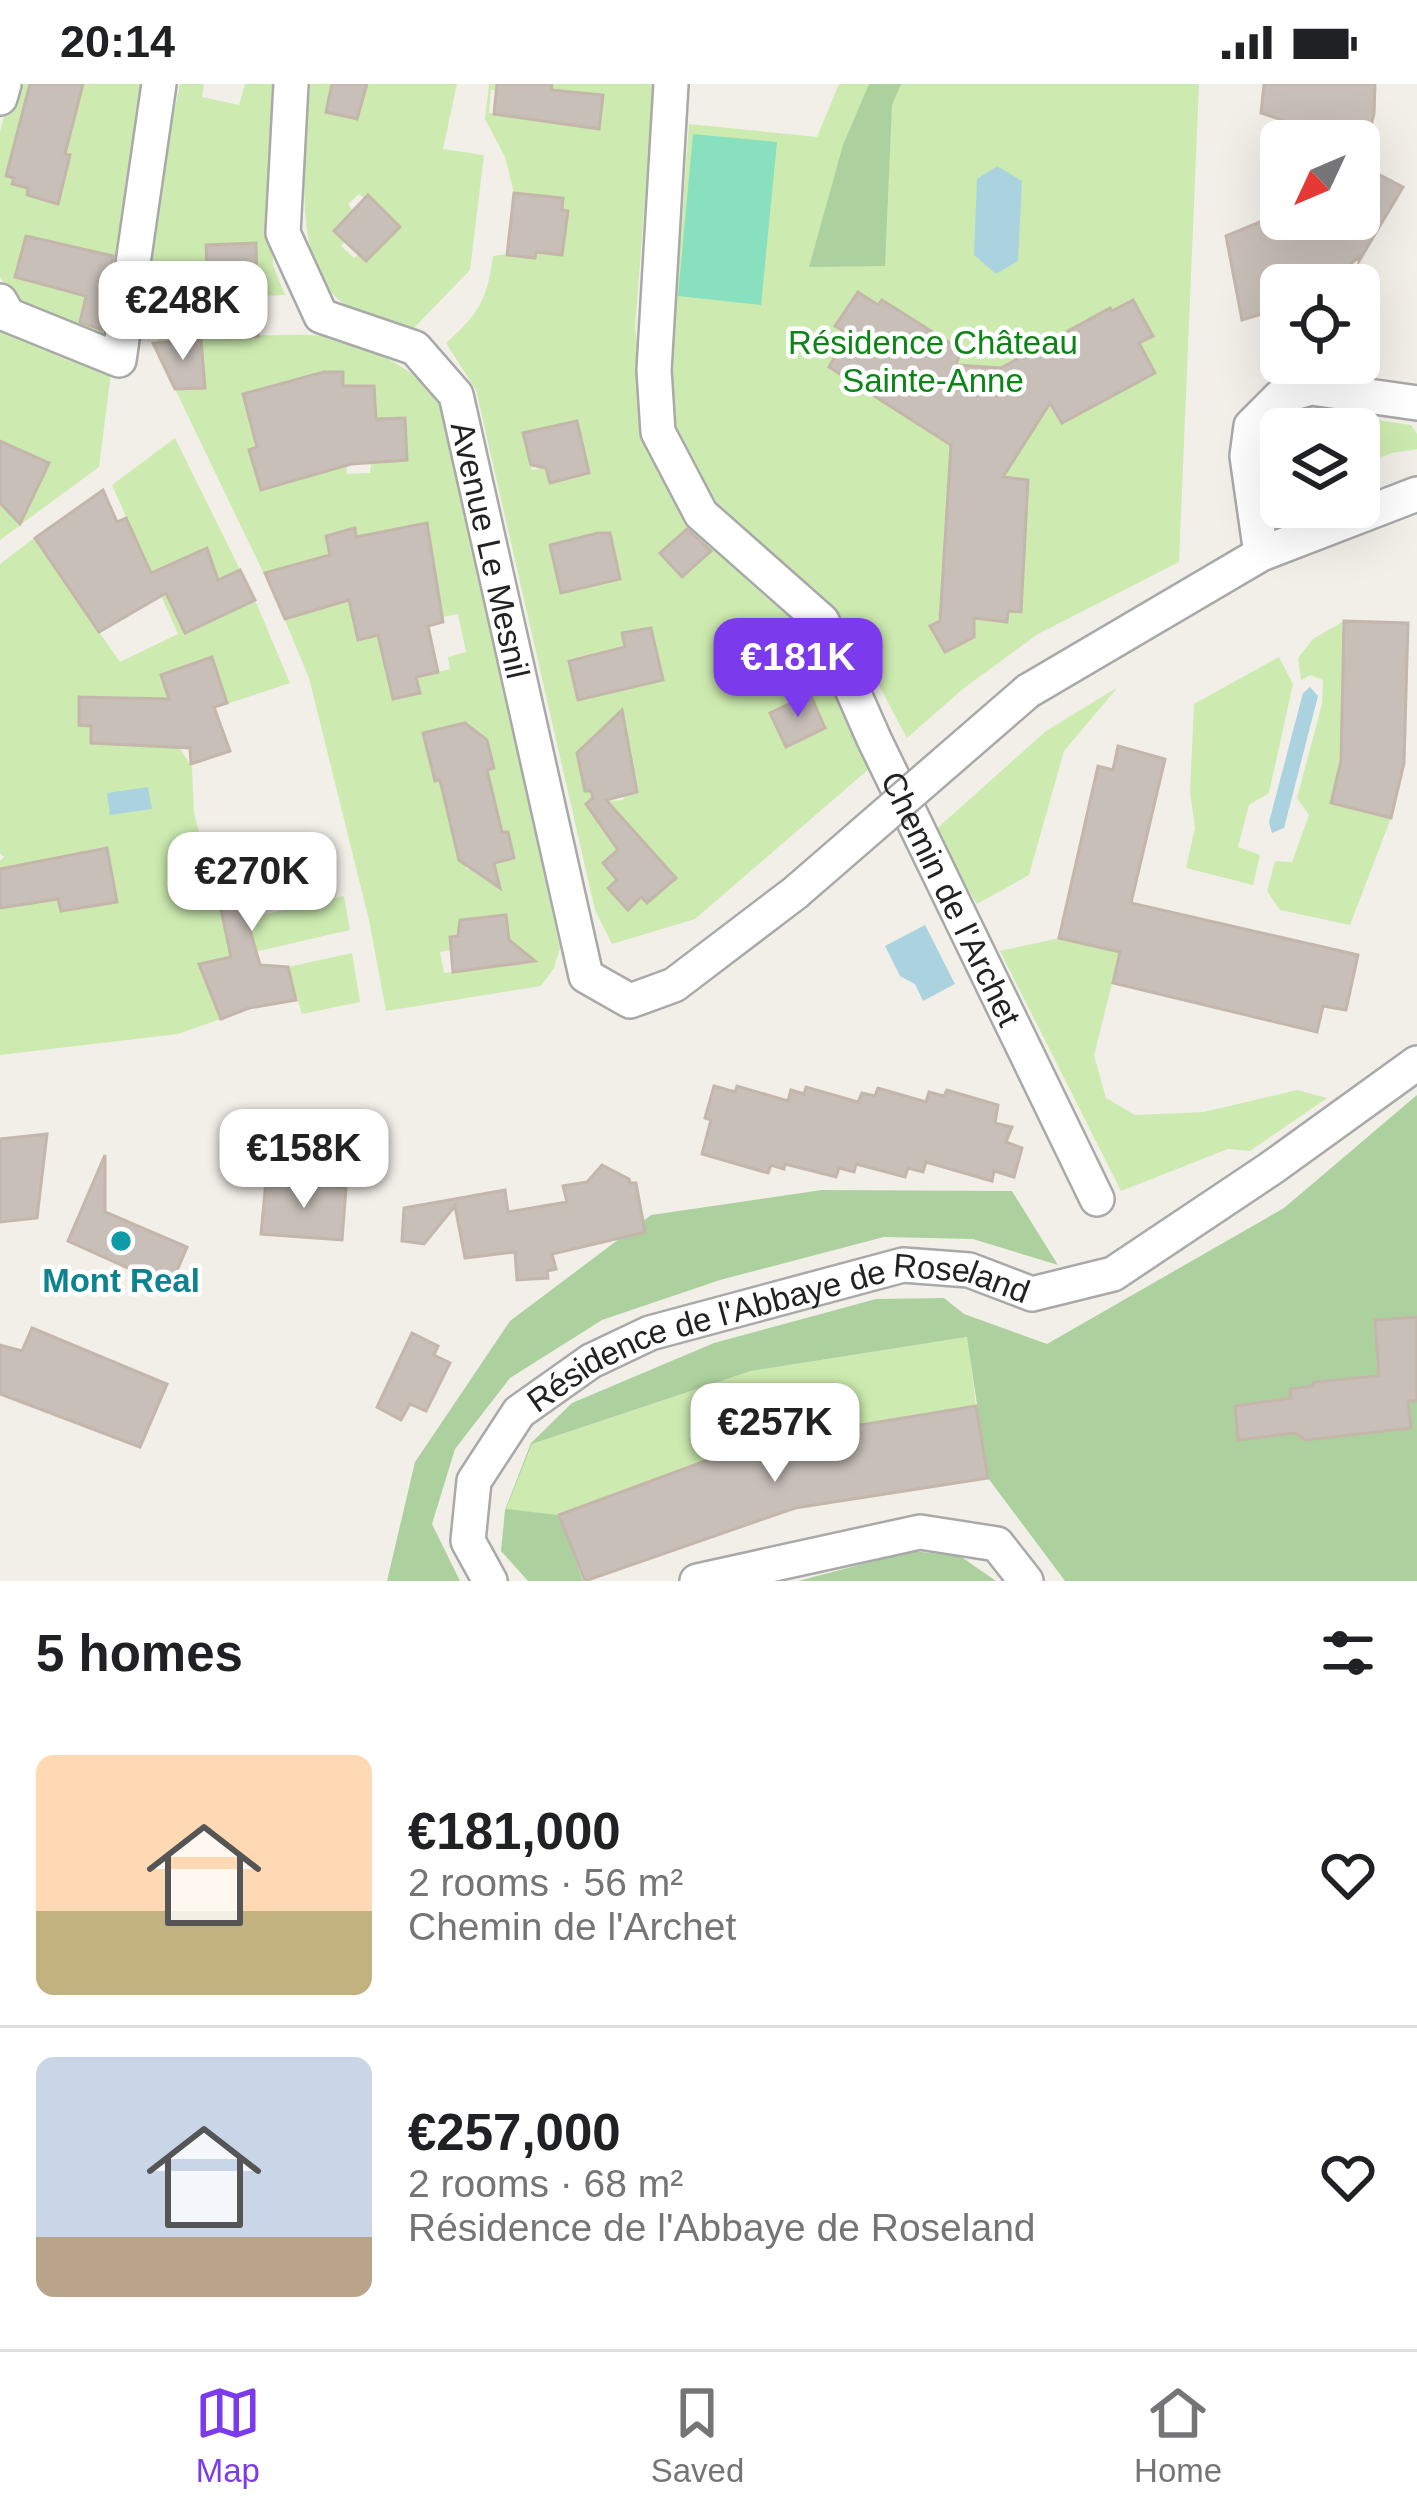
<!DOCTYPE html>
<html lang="en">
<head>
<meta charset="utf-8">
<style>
  body { margin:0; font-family:Arial,sans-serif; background:#f6f6f6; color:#202124; height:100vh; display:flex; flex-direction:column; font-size:45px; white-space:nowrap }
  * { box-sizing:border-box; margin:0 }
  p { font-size:39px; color:#757577 }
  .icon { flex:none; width:66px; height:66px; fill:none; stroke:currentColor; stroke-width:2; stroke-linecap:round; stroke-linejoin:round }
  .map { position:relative; height:1497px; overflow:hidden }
  .details { display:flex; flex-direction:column; background:#fff; flex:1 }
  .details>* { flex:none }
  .needle { width:78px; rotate:226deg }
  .fabs { position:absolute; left:1260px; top:36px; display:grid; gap:24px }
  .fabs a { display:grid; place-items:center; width:120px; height:120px; border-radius:18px; background:#fff; box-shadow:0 12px 48px #0002; font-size:60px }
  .price { position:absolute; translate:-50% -102px; padding:0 27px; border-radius:24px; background:#fff; color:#222; font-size:39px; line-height:78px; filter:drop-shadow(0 3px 6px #0008) }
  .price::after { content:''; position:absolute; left:50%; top:72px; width:36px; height:27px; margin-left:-18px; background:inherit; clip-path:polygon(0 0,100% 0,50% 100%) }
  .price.active { background:#7c3aed; color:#fff }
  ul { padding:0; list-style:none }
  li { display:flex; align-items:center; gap:36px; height:300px; padding:0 36px }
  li+li { border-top:3px solid #e0e0e0 }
  li span { display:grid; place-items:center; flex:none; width:336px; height:240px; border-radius:18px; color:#555 }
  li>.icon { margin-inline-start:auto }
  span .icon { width:144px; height:144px; fill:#fffc; stroke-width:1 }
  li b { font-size:51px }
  h2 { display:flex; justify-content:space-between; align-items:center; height:144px; padding:0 36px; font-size:51px }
  .status { display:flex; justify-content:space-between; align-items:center; height:84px; padding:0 60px; background:#fff; direction:ltr }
  .status svg { height:33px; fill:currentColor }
  .dock { display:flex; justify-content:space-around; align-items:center; height:168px; border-top:3px solid #e0e0e0; background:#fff; font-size:33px; color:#757577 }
  .dock a { display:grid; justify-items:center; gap:6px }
  .dock .active { color:#7c3aed }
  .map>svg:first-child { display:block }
  .grass { fill:#cdebb0; fill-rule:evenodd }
  .forest { fill:#add19e }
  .pitch { fill:#88e0be }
  .water { fill:#aad3df }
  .building { fill:#c7bfb8; stroke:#c4b6ab; stroke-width:3 }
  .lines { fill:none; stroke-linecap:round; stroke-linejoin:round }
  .minor-casing { stroke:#a9a9a9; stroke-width:38 }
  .minor { stroke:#fff; stroke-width:33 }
  .minor-bridge-casing { stroke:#a9a9a9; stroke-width:38; stroke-linecap:butt }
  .minor-bridge { stroke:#fff; stroke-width:33 }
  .culture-dot { fill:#0f9aa8; stroke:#fff; stroke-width:4.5 }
  .labels { text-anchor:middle; stroke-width:9; stroke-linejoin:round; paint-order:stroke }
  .park-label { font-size:33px; fill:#0c8416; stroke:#fff }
  .street-label { font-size:33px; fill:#222; stroke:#fff }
  .culture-label { font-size:33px; font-weight:bold; fill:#0d838f; stroke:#fff }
</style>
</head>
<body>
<div class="status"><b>20:14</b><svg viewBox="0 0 49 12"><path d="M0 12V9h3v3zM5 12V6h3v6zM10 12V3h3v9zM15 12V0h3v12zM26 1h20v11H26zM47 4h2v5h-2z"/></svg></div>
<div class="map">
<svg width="1417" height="1497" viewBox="0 0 1417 1497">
  <rect width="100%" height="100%" fill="#f2efe9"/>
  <g class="grass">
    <path d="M 12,0 L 29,0 L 25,18 L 74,30 L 83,0 L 149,0 L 116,259 C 70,244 27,236 0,193 L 0,48 ZM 26,153 L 95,168 L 83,211 L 15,193 Z"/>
    <path d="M 180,0 L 204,0 L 202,13 L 239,21 L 245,0 L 274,0 L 273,181 L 285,211 L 257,212 L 259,251 C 280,252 305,249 326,253 C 369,261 415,285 442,317 L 560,864 L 554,884 L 541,902 L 386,927 L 369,836 L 309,594 L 276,515 L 175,305 L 205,303 L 201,256 L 158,259 L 152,170 L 158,66 L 166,65 ZM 255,159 L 257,199 L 208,202 L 206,161 ZM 352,302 L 374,302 L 376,335 L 405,335 L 407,375 L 371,378 L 370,389 L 347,390 L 345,367 ZM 427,440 L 355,497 L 355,445 L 356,453 ZM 458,530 L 466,568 L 448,573 L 450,585 L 425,591 L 413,539 ZM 466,639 L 474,646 L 477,659 L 488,658 L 493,684 L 435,697 L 425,659 L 431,656 L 430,647 ZM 502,748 L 508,748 L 514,774 L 494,779 L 497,792 L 484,786 L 467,785 L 464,776 ZM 506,831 L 510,861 L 500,883 L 444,889 L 440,868 L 451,866 L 450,854 L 458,852 L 461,836 Z"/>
    <path d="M 310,0 L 332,0 L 326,27 L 357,35 L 367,0 L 457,0 L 443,65 L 484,71 L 470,186 L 412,246 C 391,239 368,233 349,223 C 286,188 307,61 310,0 ZM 359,110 L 365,115 L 369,112 L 399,142 L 366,176 L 360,170 L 354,174 L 341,162 L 345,157 L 334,147 L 353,127 L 348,120 Z"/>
    <path d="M 489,0 L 497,0 L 497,6 L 491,6 L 489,29 L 598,45 L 603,12 L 551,6 L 552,0 L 659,0 L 651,37 L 635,244 L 654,372 L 802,531 L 870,684 L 695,835 L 612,860 L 595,826 L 476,306 L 446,259 C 479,230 487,216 493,172 L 507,170 L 514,109 L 505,73 L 485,35 ZM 576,337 L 582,359 L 571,377 L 532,386 L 523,349 ZM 609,447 L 619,495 L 561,509 L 550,461 ZM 651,544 L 663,596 L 578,615 L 569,575 L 625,563 L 623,549 ZM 809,610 L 825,644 L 786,662 L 770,629 ZM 577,669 L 624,711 L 623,716 L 594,718 L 591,707 L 585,707 ZM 634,747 L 676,794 L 648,818 L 641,813 L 627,825 L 624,803 L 603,780 Z"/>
    <path d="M 839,0 L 1199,0 L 1179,478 L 1038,550 L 964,604 L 907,654 C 882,608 859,559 826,518 C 813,502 793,489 777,475 C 706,416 689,402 669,310 L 689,40 L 817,53 Z"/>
    <path d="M 0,227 L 111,289 L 99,383 L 0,456 Z"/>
    <path d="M 1321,328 L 1411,341 L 1417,350 L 1417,365 L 1392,369 L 1359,382 L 1359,345 L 1290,345 L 1307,332 Z"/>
    <path d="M 175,354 L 255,516 L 290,599 L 164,641 L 192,683 L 194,729 L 224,840 L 344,812 L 350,846 L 201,880 L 221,935 L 178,950 L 0,971 L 0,777 L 4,773 L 0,769 L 0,480 L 34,454 L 120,578 L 178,550 L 112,401 ZM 203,465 L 224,510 L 176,530 L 155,487 ZM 211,573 L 227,619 L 177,636 L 162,591 ZM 53,776 L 116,817 L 62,827 L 58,815 L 26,820 Z"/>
    <path d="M 1344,537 L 1341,677 L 1331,719 L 1391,734 L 1350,841 L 1280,826 L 1267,807 L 1275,777 L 1292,778 L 1309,731 L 1297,714 L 1322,620 L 1323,596 L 1310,591 L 1301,596 L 1298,574 L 1313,555 Z"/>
    <path d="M 1279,573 L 1293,600 L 1269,709 L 1249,721 L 1238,763 L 1260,771 L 1253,801 L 1186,784 L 1195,744 L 1190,708 L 1194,620 Z"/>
    <path d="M 1118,603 L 1064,667 L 1029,791 L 977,820 L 933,748 L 1046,647 Z"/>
    <path d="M 1059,854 L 1120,868 L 1094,971 L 1106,1014 L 1135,1031 L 1204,1028 L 1297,1006 L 1327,1014 L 1250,1067 L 1228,1065 L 1121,1107 L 1000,867 Z"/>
    <path d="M 352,869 L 360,918 L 302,930 L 288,883 Z"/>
    <path d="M 968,1253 L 976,1322 L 757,1358 L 559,1431 L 505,1426 L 532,1360 L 751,1287 Z"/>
  </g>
  <g class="forest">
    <path d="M 869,0 L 901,0 L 892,21 L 885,182 L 809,183 L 843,61 Z"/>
    <path d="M 1417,1011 L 1417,1497 L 1065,1497 L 988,1394 L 967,1253 L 751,1287 L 532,1360 L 506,1425 L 559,1431 L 583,1497 L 528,1497 L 501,1467 L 505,1426 L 531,1359 L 572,1319 L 714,1259 L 876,1215 L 944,1214 L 964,1230 L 1047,1260 L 1284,1124 Z"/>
    <path d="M 822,1106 L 1012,1107 L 1058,1181 L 973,1155 L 884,1153 L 720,1196 L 602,1236 L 510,1294 L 455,1365 L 432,1440 L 460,1497 L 387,1497 L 415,1378 L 510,1237 L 651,1131 Z"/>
    <path d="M 912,1467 L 960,1472 L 996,1497 L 798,1497 Z"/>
  </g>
  <path class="pitch" d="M 693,50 L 777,58 L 761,221 L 678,212 Z"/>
  <g class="water">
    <path d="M 997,82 L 1022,97 L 1018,177 L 996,190 L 974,171 L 977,95 Z"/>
    <path d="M 1310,603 L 1318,612 L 1284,744 L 1272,749 L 1269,738 L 1303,609 Z"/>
    <path d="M 148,703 L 152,725 L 110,731 L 107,709 Z"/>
    <path d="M 925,841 L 955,900 L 923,917 L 915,900 L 900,892 L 885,862 Z"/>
  </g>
  <g class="building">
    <path d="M 30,0 L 83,0 L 65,70 L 70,71 L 58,120 L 27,111 L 28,104 L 12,100 L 14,94 L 6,92 Z"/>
    <path d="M 332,0 L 367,0 L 357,35 L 326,28 Z"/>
    <path d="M 497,0 L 552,0 L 551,6 L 603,11 L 599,45 L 494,30 Z"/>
    <path d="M 1264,0 L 1375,0 L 1374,30 L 1367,57 L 1325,57 L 1328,51 L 1261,29 Z"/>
    <path d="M 1359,80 L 1403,103 L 1359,177 L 1359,173 L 1325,201 L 1281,201 L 1281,224 L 1242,236 L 1226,152 L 1267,135 L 1359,135 Z"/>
    <path d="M 514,109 L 563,114 L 562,126 L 568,127 L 562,171 L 536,168 L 535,174 L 507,171 Z"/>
    <path d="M 368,111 L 400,143 L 366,177 L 334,147 Z"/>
    <path d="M 26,152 L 113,172 L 102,246 L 80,238 L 86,212 L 15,193 Z"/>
    <path d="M 256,159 L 258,252 L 226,254 L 220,201 L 208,202 L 206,161 Z"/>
    <path d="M 858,208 L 878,221 L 882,216 L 961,266 L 956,281 L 1001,284 L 1110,224 L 1112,227 L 1133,216 L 1153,252 L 1139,259 L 1155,289 L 1062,339 L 1050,319 L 1003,393 L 1028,396 L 1021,528 L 1008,527 L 1007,538 L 974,534 L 974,553 L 945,568 L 930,542 L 940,537 L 951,361 L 829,283 L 848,250 L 835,242 Z"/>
    <path d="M 201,256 L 205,304 L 175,305 L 153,259 Z"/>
    <path d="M 324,288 L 343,288 L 343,302 L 374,302 L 376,335 L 405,334 L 407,376 L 351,380 L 261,406 L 249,366 L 257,363 L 243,310 Z"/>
    <path d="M 577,337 L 589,389 L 550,399 L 546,384 L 531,381 L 523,349 Z"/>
    <path d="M 0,357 L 49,379 L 20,440 L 0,419 Z"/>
    <path d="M 103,406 L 117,438 L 126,434 L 151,489 L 207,464 L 218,496 L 240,486 L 255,516 L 185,549 L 166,509 L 99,548 L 35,454 Z"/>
    <path d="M 427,439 L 443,538 L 428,542 L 438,588 L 416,593 L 420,609 L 393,615 L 378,551 L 358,556 L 349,516 L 285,535 L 265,489 L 330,471 L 326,452 L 355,444 L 356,453 Z"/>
    <path d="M 687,445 L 711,467 L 682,493 L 660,469 Z"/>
    <path d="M 598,449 L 610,449 L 620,495 L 561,509 L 550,461 Z"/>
    <path d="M 1344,537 L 1408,539 L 1404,679 L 1391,734 L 1331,719 L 1341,677 Z"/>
    <path d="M 651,544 L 663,596 L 578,616 L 569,577 L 625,563 L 622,549 Z"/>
    <path d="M 212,573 L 227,619 L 214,623 L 230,667 L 191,680 L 190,664 L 91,659 L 91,642 L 79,641 L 79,613 L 169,615 L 161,591 Z"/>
    <path d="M 810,610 L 825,644 L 786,663 L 770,629 Z"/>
    <path d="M 622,626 L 637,708 L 606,716 L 676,794 L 647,819 L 641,813 L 628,826 L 608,804 L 617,796 L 603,779 L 618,766 L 586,720 L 593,714 L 591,707 L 585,707 L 577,669 Z"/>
    <path d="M 465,639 L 487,656 L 494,684 L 487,686 L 502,748 L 508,748 L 514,774 L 494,779 L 500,804 L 459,776 L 440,696 L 435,697 L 423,649 Z"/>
    <path d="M 1118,662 L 1165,675 L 1131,819 L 1358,871 L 1346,926 L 1323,922 L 1317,948 L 1113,899 L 1120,868 L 1059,854 L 1098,682 L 1113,686 Z"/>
    <path d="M 288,757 L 301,808 L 243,821 L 260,881 L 288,883 L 296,916 L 249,924 L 221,935 L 199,880 L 231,873 L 219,816 L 230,814 L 229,798 L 242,794 L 236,768 Z"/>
    <path d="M 107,764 L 117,818 L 61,827 L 58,815 L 0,824 L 0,785 Z"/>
    <path d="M 506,831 L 509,856 L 535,877 L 453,888 L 450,853 L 458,852 L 460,836 Z"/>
    <path d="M 714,1002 L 735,1008 L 737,1002 L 788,1017 L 791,1006 L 804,1010 L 806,1003 L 858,1018 L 862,1009 L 875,1012 L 878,1004 L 926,1018 L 929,1008 L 944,1012 L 947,1006 L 998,1021 L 995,1039 L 1012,1043 L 1006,1058 L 1022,1064 L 1014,1093 L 994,1087 L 992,1097 L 926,1078 L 923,1088 L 908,1084 L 905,1093 L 856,1080 L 854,1088 L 839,1084 L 836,1093 L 785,1080 L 784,1085 L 771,1081 L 768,1089 L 702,1070 L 711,1036 L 705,1034 Z"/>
    <path d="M 47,1050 L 37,1134 L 0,1138 L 0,1055 Z"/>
    <path d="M 105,1071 L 105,1128 L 187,1163 L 170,1203 L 68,1157 Z"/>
    <path d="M 602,1081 L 629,1095 L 630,1099 L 636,1099 L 645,1148 L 552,1170 L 556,1185 L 547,1187 L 548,1194 L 517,1196 L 515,1168 L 465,1174 L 455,1122 L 424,1160 L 402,1157 L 404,1124 L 505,1106 L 508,1128 L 567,1118 L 563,1102 L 587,1098 Z"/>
    <path d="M 266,1097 L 346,1104 L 342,1156 L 261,1150 Z"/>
    <path d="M 1417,1233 L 1417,1317 L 1408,1317 L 1411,1344 L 1306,1356 L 1295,1349 L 1238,1356 L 1235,1322 L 1291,1314 L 1290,1305 L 1313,1302 L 1313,1298 L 1379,1292 L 1375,1236 Z"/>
    <path d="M 32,1244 L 167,1300 L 140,1363 L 0,1310 L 0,1261 L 22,1267 Z"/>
    <path d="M 412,1249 L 438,1262 L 434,1271 L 450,1279 L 426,1327 L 410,1320 L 401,1336 L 377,1323 Z"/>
    <path d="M 976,1322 L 988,1394 L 795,1424 L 585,1497 L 559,1431 L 757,1358 Z"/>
  </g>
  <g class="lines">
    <g class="minor-casing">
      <g id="minor">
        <path id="s1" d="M 291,0 L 283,149 L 321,232 L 415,264 L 456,311 L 586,892 L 630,917 L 674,901 L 795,809"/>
        <path id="s2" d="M 671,0 L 654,286 L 658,348 L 701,430 L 822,537 L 874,655 L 1097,1115"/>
        <path d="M 0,14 L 4,0"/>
        <path d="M 0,217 L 8,231 L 119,276 L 159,0"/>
        <path d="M 1261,470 L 1247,372 L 1251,342 L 1280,313 L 1311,304 L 1417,319"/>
        <path d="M 1028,607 L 1261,470 L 1417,410"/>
        <path id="s3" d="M 490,1497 L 468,1457 L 474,1397 L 519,1328 L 591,1277 L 650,1249 L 903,1181 L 969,1186 L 1032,1210 L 1113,1190 L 1270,1085 L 1417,979"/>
        <path d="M 697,1497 L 920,1448 L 997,1460 L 1026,1497"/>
      </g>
    </g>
    <use href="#minor" class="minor"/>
    <g class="minor-bridge-casing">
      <path id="minor-bridge" d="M 795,809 L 1028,607"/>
    </g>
    <use href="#minor-bridge" class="minor-bridge"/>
  </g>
  <circle class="culture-dot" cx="121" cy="1157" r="12"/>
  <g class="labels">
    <g class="park-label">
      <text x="933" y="270">Résidence Château<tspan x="933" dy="38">Sainte-Anne</tspan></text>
    </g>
    <g class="street-label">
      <text dy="12" stroke="none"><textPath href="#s1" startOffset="561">Avenue Le Mesnil</textPath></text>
      <text dy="12" stroke="none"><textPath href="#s2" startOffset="909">Chemin de l'Archet</textPath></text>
      <text dy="12" stroke="none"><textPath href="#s3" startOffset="468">Résidence de l'Abbaye de Roseland</textPath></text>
    </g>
    <g class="culture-label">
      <text x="121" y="1208">Mont Real</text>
    </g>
  </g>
</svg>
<div class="fabs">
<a><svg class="needle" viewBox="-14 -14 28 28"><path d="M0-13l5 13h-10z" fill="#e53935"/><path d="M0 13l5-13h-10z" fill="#757577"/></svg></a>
<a><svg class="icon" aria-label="locate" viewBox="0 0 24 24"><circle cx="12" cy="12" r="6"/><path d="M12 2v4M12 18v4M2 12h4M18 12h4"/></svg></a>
<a><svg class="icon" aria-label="layers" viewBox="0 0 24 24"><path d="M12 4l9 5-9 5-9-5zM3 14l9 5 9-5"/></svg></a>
</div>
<b class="price" style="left:183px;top:279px">€248K</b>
<b class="price active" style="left:798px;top:636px">€181K</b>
<b class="price" style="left:252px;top:850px">€270K</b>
<b class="price" style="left:304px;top:1127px">€158K</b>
<b class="price" style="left:775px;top:1401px">€257K</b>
</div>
<section class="details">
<h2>5 homes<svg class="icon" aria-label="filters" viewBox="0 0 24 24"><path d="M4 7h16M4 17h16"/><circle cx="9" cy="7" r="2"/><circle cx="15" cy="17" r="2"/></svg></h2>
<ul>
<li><span style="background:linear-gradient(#ffd9b3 65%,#c2b280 0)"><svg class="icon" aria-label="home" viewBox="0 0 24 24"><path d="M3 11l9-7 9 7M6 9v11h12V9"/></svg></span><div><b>€181,000</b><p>2 rooms · 56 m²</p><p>Chemin de l'Archet</p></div><svg class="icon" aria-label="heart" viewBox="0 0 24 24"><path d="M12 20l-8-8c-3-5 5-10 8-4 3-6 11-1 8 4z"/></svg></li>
<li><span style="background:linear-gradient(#c9d6e8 75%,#b9a48a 0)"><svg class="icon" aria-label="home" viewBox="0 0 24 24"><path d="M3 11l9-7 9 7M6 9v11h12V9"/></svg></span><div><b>€257,000</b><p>2 rooms · 68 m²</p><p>Résidence de l'Abbaye de Roseland</p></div><svg class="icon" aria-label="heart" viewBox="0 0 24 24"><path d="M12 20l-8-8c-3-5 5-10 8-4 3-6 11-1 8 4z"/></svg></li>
</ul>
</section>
<nav class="dock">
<a class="active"><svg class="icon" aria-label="map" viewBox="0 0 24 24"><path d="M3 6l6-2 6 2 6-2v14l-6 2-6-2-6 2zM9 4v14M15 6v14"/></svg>Map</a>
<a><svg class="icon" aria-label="saved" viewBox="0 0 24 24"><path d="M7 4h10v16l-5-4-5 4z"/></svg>Saved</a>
<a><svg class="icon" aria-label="home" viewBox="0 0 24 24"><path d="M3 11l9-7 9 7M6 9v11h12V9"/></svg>Home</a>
</nav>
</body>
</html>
